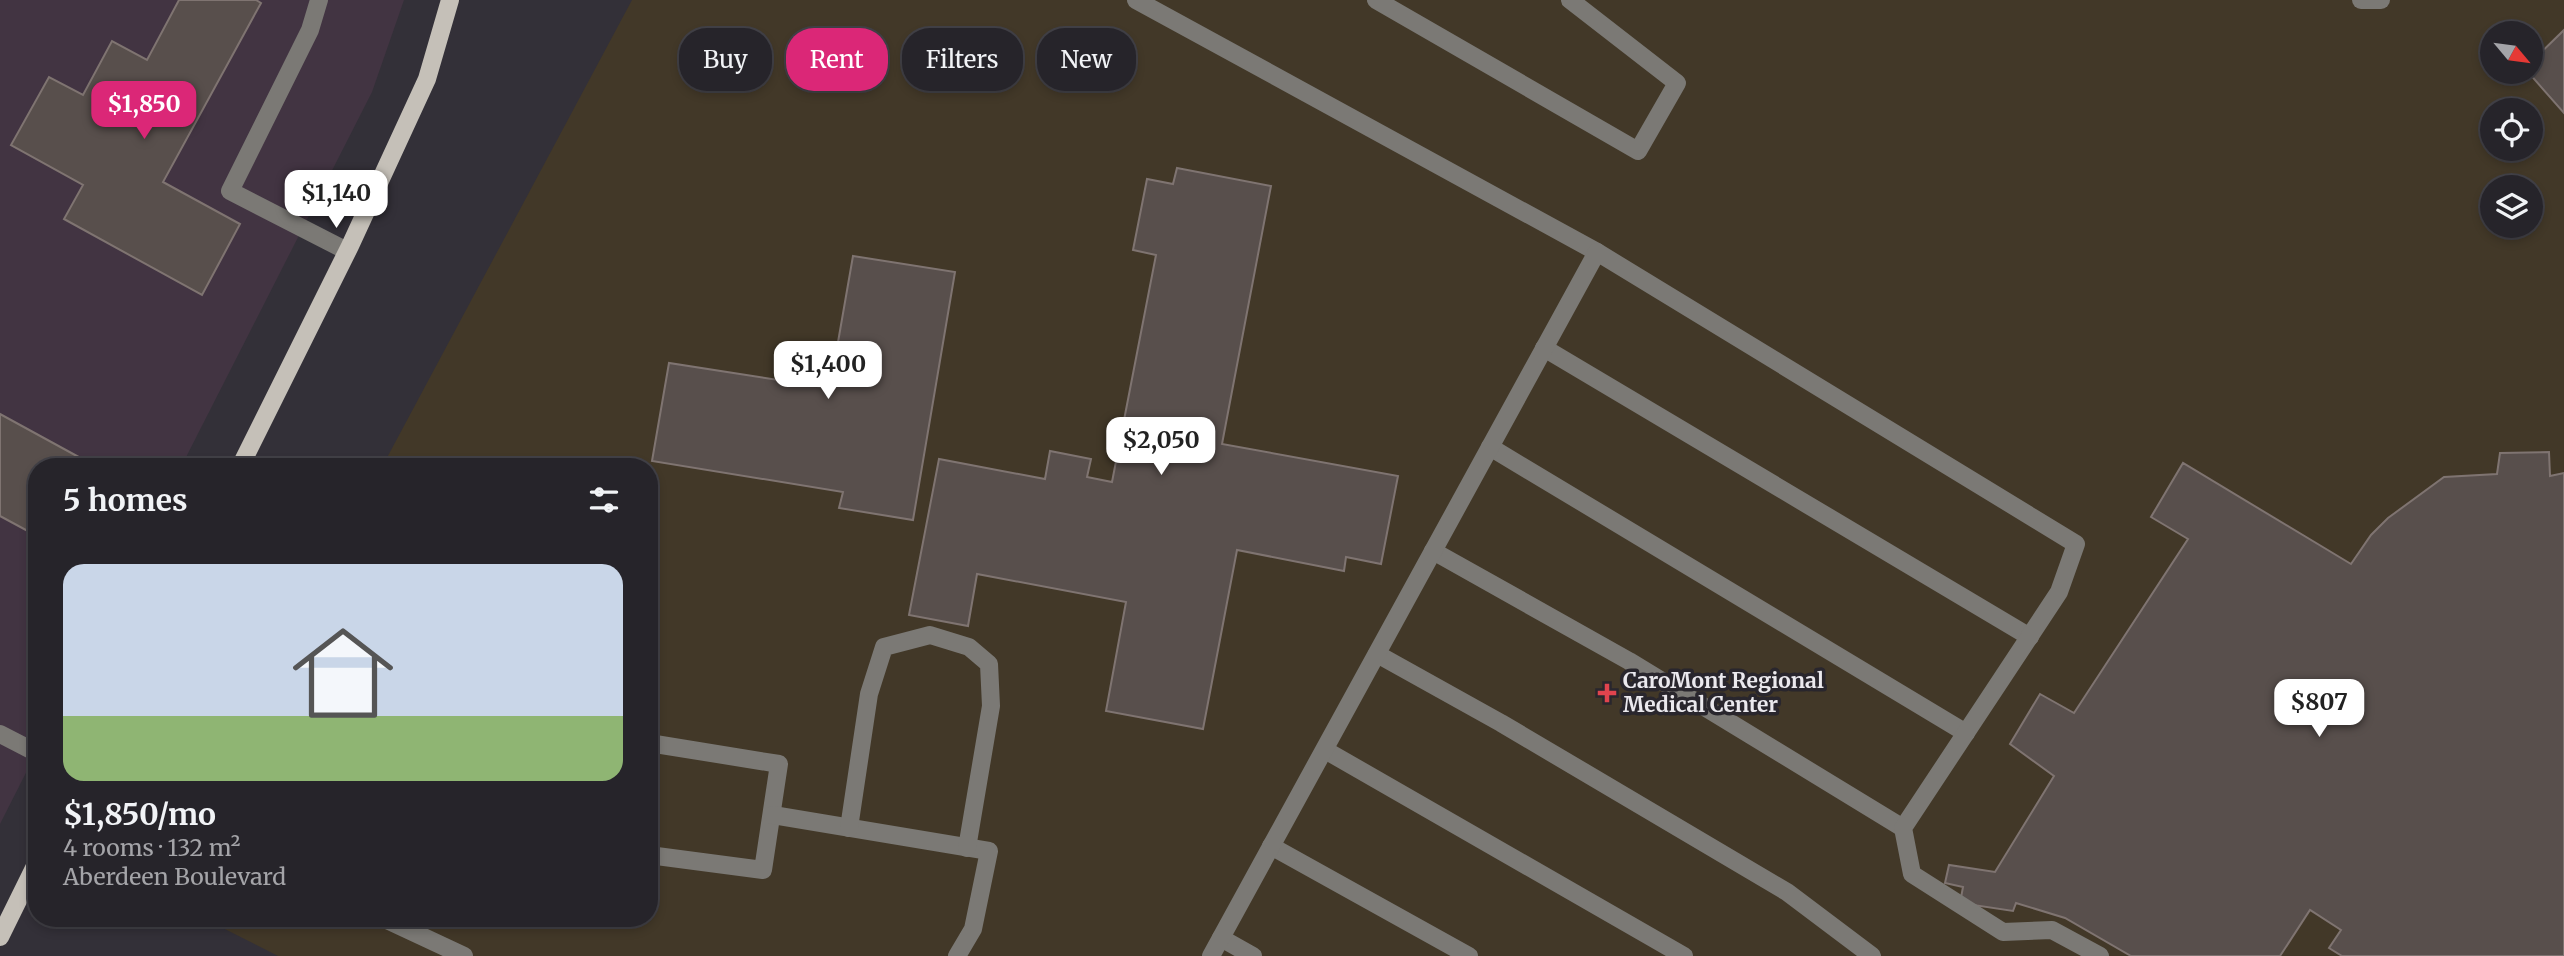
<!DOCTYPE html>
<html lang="en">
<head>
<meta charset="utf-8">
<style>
  body { margin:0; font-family:Merriweather,serif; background:#2e2c32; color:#f1f3f6; height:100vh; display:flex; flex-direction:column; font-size:26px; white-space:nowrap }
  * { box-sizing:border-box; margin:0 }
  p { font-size:23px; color:#a4a4a8 }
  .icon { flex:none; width:38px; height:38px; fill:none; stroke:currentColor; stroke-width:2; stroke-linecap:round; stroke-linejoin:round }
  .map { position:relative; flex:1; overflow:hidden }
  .side { position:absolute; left:28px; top:458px; width:630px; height:469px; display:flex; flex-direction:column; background:#26242a; border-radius:28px; box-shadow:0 4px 10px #0003,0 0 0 2px #424147 }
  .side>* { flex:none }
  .hud { position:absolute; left:679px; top:28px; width:665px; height:63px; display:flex; gap:14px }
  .needle { width:46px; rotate:119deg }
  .tools { position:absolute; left:2480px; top:21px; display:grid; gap:14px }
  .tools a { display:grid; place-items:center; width:63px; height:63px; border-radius:50%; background:#26242a; box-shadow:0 4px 10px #0003,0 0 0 2px #424147; font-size:35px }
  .price { position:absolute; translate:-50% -60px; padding:0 16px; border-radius:14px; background:#fff; color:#222; font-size:23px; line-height:46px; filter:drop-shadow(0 2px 4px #0008) }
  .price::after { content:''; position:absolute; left:50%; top:42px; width:21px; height:16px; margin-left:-10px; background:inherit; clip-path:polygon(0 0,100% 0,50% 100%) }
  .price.active { background:#db2777; color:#fff }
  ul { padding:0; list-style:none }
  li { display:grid; align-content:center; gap:14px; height:371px; padding:0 35px }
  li+li { border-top:2px solid #424147 }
  li span { display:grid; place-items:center; height:217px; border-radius:21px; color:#555 }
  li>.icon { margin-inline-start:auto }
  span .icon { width:126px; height:126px; fill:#fffc; stroke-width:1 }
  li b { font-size:30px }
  h2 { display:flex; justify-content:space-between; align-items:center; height:84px; padding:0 35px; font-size:30px }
  .tag { padding:0 24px; border-radius:28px; background:#26242a; box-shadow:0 4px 10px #0003,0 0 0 2px #424147; font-size:24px; line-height:63px }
  .tag.active { background:#db2777; color:#fff }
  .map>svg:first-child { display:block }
  .commercial { fill:#423442 }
  .medical { fill:#423828; fill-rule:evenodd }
  .building { fill:#584f4c; stroke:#7f7471; stroke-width:2 }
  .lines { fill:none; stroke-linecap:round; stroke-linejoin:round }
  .minor { stroke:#7b7975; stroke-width:18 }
  .major { stroke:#c5c0b8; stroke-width:18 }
  .health-dot { fill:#e0444e; stroke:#29262d; stroke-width:2.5 }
  .labels { text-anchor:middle; stroke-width:7; stroke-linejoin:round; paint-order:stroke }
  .poi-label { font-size:21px; font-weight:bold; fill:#ebe9ee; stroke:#29262d; text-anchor:start }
</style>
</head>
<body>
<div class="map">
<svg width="2564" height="956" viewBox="0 0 2564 956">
  <rect width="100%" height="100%" fill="#333038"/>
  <path class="commercial" d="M 0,0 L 404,0 L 372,92 L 181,467 L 37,467 L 37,751 L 0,824 Z"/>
  <path class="medical" d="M 632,0 L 2564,0 L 2564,956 L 278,956 L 205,919 L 649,919 L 649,467 L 382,467 ZM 2492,33 L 2530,33 L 2530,72 L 2492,72 ZM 2492,110 L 2530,110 L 2530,149 L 2492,149 ZM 2492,187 L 2530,187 L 2530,226 L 2492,226 Z"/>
  <g class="building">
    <path d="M 179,0 L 256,0 L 261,3 L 163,182 L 240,224 L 202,295 L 64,219 L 83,185 L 11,145 L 49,77 L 83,95 L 112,41 L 147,60 Z"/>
    <path d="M 2564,30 L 2564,113 L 2528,72 L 2530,72 L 2530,63 Z"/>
    <path d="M 1177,168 L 1271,186 L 1222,444 L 1398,476 L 1381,564 L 1346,557 L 1344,571 L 1237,550 L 1203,729 L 1106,711 L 1126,602 L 977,574 L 968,626 L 909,615 L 939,459 L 1045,479 L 1050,451 L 1091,459 L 1087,477 L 1112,482 L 1156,255 L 1133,250 L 1147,179 L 1173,184 Z"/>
    <path d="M 853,256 L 955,272 L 913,520 L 839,508 L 843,492 L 652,461 L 669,363 L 830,388 Z"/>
    <path d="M 0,414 L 97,467 L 37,467 L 37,536 L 0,516 Z"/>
    <path d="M 2549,452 L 2550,476 L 2564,473 L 2564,956 L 2342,956 L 2329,948 L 2341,930 L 2310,910 L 2280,956 L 2131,956 L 2065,918 L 2016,903 L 2013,911 L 1960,903 L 1963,887 L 1945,883 L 1949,865 L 1995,872 L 2054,776 L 2010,744 L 2040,694 L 2074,713 L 2188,539 L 2151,517 L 2183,463 L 2351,564 L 2371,535 L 2388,518 L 2444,477 L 2497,474 L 2500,453 Z"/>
  </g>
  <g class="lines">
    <g class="minor">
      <path d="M 319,0 L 310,30 L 230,191 L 347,251"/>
      <path d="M 1136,0 L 1597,252"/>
      <path d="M 1376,0 L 1638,151 L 1677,83 L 1570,0"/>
      <path d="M 2361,0 L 2381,0"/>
      <path d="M 1544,348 L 2030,637"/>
      <path d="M 1490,447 L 1966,733"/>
      <path d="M 1433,551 L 1629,661 L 1903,828"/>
      <path d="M 1377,654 L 1501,723 L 1787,892 L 1872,956"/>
      <path d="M 0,734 L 37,753"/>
      <path d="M 649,743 L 779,764 L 763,870 L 649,855"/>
      <path d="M 1325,750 L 1684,956"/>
      <path d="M 773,815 L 989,851 L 973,929 L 957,956"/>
      <path d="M 849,828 L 869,694 L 884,647 L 930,635 L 969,647 L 989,664 L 991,706 L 967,848"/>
      <path d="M 1271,846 L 1469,956"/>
      <path d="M 385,919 L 464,956"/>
      <path d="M 1221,938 L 1253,956"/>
      <path d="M 1211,956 L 1597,252 L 2076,544 L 2059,592 L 1903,828 L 1912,874 L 2003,932 L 2052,930 L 2100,956"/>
    </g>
    <g class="major">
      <path d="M 240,467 L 350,246 L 427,79 L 450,0"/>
      <path d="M 0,937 L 37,862"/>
    </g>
  </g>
  <path class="health-dot" d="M1603.5 682.5h7v7h7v7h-7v7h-7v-7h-7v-7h7z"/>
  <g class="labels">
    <g class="poi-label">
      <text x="1623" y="688">CaroMont Regional<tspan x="1623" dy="24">Medical Center</tspan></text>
    </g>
  </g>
</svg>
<div class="tools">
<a><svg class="needle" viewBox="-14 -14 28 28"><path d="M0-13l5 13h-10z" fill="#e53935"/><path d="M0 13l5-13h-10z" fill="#a4a4a8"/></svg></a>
<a><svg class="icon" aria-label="locate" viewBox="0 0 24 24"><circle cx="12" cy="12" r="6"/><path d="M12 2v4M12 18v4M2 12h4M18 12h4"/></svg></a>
<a><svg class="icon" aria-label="layers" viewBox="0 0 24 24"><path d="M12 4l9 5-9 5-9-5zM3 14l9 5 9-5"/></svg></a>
</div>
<b class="price active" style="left:144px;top:141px">$1,850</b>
<b class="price" style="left:336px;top:230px">$1,140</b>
<b class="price" style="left:828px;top:401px">$1,400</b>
<b class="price" style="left:1161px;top:477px">$2,050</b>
<b class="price" style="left:2319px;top:739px">$807</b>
<div class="hud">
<a class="tag">Buy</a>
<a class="tag active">Rent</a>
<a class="tag">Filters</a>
<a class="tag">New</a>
</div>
<section class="side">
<h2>5 homes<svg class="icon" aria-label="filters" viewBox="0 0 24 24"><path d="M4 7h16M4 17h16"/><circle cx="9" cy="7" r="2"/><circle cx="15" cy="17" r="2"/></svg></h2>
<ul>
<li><span style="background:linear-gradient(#c9d6e8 70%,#8fb573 0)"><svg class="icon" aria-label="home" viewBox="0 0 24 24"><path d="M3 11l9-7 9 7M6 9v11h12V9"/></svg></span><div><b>$1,850/mo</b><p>4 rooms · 132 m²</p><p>Aberdeen Boulevard</p></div></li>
</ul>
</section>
</div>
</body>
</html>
